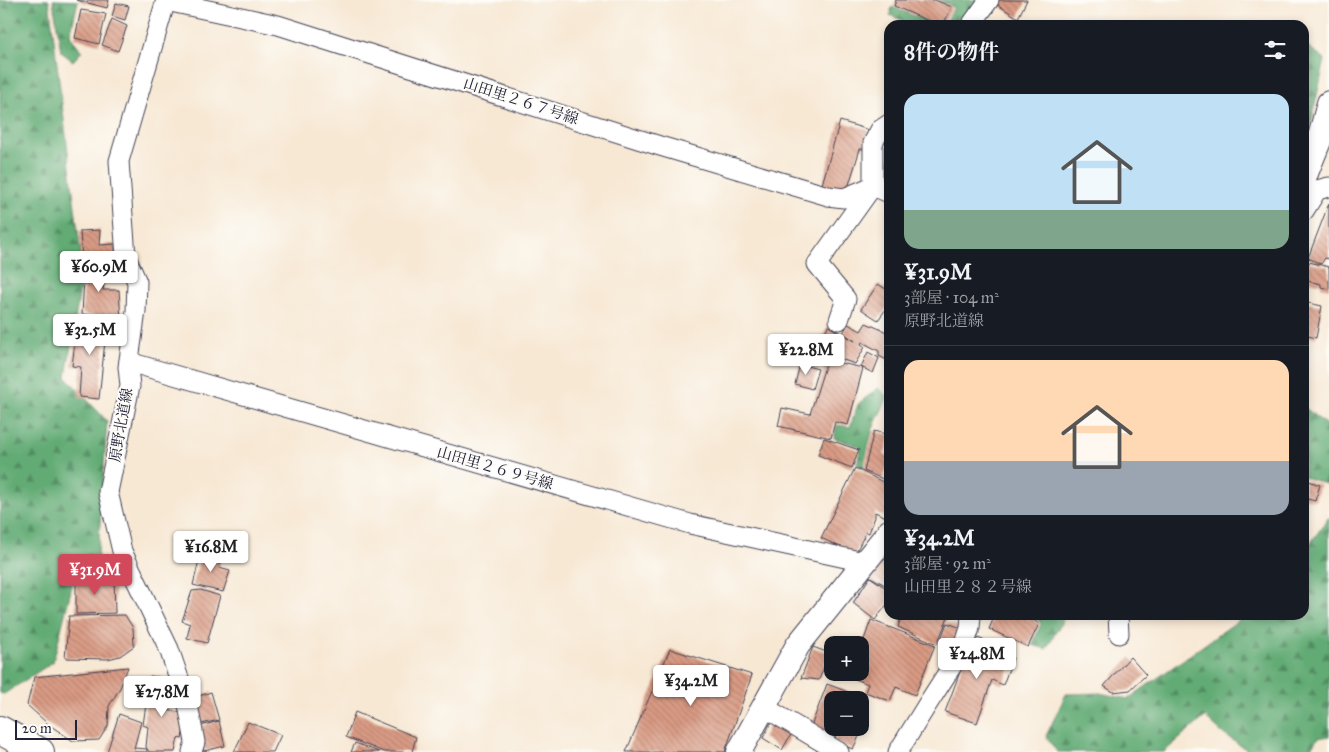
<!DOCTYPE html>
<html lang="ja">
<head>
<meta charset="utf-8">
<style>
  body { margin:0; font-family:"IM FELL Great Primer","Noto Serif JP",serif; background:#20242c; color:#f1f3f6; height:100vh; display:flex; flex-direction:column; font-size:19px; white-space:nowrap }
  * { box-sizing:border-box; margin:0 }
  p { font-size:16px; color:#9ea1a6 }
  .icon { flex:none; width:28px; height:28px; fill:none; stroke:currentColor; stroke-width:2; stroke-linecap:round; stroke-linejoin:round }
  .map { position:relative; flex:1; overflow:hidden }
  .panel { position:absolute; left:884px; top:20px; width:425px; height:600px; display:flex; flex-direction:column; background:#171b24; border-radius:15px; box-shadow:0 2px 8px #0003 }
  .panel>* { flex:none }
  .controls { position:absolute; left:824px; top:636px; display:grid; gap:10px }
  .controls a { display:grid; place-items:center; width:45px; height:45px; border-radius:10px; background:#171b24; box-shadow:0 2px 8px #0003; font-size:25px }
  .scale { position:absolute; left:15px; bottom:12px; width:62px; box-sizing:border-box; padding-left:5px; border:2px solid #22223b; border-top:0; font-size:14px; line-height:18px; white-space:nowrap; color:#22223b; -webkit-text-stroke:4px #fdfcf7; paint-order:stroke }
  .price { position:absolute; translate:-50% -42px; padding:0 11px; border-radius:5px; background:#fff; color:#222; font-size:16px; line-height:32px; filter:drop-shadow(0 1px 2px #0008) }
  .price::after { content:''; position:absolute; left:50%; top:30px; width:15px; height:11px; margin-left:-8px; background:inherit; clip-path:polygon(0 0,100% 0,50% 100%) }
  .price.current { background:#d1495b; color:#fff }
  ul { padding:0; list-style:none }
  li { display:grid; align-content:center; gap:10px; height:265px; padding:0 20px }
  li+li { border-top:1px solid #363941 }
  li span { display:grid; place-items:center; height:155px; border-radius:15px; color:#555 }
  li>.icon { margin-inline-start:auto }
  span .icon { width:90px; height:90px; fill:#fffc; stroke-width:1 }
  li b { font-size:21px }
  h2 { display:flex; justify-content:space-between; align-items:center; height:60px; padding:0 20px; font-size:21px }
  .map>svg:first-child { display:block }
  .forest { fill:url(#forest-firs); stroke:#426658 }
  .building { fill:url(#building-back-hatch) }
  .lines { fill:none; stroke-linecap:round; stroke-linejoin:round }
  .minor-casing { stroke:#424052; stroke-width:21 }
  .tertiary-casing { stroke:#424052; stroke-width:26 }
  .trunk-casing { stroke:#424052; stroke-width:30 }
  .minor { stroke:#fff; stroke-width:19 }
  .tertiary { stroke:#fff; stroke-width:24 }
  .trunk { stroke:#fff; stroke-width:28 }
  .labels { text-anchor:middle; stroke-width:4; stroke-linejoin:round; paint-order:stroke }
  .street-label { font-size:15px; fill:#22223b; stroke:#fdfcf7 }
</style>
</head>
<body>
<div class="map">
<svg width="1329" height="752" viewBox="0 0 1329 752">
  <defs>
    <pattern id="forest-firs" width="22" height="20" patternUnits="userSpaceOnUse" patternTransform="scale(1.25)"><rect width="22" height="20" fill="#62ab74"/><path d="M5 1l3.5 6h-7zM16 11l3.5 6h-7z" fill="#508b60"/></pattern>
    <pattern id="building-back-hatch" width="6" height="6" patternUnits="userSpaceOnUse" patternTransform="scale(1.25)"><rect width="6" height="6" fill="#da9b84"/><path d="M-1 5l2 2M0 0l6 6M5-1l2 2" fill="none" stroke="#b07e6d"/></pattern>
  </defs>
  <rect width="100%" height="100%" fill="#fdfcf7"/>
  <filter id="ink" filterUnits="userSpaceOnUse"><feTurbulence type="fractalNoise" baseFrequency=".02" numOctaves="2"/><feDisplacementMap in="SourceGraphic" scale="10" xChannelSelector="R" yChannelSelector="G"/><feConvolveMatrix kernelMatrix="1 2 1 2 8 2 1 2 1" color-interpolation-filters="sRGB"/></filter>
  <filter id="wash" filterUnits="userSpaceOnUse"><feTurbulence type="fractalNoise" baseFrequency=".0096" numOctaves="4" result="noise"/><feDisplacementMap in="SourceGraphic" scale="20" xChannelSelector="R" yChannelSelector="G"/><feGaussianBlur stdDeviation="1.12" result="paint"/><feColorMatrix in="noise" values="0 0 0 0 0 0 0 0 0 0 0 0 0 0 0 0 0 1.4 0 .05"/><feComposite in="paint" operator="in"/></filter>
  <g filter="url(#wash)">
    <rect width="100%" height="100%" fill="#f7e8d4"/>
    <g class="forest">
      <path d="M 0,0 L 49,0 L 83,271 L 66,377 L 107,421 L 97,569 L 76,570 L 53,662 L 4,694 L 0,693 Z"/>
      <path d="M 53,0 L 78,1 L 70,36 L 82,51 L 73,61 L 61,52 Z"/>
      <path d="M 939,0 L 981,0 L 964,25 L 945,25 L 954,7 Z"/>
      <path d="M 892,7 L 936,25 L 912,25 L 890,15 Z"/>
      <path d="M 1304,43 L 1325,60 L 1310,127 L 1304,146 Z"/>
      <path d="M 878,388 L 888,397 L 873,428 L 863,468 L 857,464 L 861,447 L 834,438 L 837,425 L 850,427 L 858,404 Z"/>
      <path d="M 1304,407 L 1329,427 L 1329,485 L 1304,477 Z"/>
      <path d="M 1329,517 L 1329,736 L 1318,738 L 1308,752 L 1250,752 L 1222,733 L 1205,717 L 1164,752 L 1057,752 L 1046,736 L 1066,694 L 1100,693 L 1128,699 L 1246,615 L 1304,615 L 1304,552 Z"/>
      <path d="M 1040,615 L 1066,615 L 1046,649 L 1032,645 L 1041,624 L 1038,620 Z"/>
    </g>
    <g id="blocks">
      <g class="building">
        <path d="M 76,0 L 109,0 L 107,8 Z"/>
        <path d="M 896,0 L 935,0 L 952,7 L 943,25 L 938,25 L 894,6 Z"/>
        <path d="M 996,0 L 1027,0 L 1018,18 L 995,3 Z"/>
        <path d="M 116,3 L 129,6 L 125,20 L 112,16 Z"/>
        <path d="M 81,10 L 106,14 L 99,44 L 75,38 Z"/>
        <path d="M 112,19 L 127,26 L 118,51 L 102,45 Z"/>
        <path d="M 840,121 L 869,130 L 863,149 L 860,149 L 847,191 L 821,188 Z"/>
        <path d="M 1329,203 L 1329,259 L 1325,258 L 1321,264 L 1308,258 Z"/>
        <path d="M 100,230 L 99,245 L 115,244 L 115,260 L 82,260 L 80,231 Z"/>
        <path d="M 85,261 L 107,261 L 103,290 L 119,290 L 121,320 L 82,314 Z"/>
        <path d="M 1309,262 L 1329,267 L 1329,289 L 1321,287 L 1321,284 L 1304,280 Z"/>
        <path d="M 878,284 L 889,291 L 889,305 L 878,320 L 861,309 Z"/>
        <path d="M 1304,302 L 1322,306 L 1316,338 L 1304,335 Z"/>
        <path d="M 78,318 L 107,321 L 99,399 L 79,397 L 81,367 L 72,366 Z"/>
        <path d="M 866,323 L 889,333 L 889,361 L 879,356 L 879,351 L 862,342 L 861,344 L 865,347 L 855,364 L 815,350 L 828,326 L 855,341 L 843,333 L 848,324 L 861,331 Z"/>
        <path d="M 868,352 L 879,358 L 873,373 L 861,367 Z"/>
        <path d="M 827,360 L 863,368 L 848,425 L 835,422 L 831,438 L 778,426 L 782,408 L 810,414 Z"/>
        <path d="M 800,364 L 818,369 L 812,389 L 795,384 Z"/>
        <path d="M 874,431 L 889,435 L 889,439 L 884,455 L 889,456 L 889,463 L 883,479 L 864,471 Z"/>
        <path d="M 824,438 L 859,450 L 852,468 L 818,455 Z"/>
        <path d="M 855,468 L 889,485 L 889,509 L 886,517 L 875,512 L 875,517 L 869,533 L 866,532 L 855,554 L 821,538 Z"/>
        <path d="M 1306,480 L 1320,485 L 1315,501 L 1304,498 L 1304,485 Z"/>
        <path d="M 201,552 L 221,557 L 219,568 L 230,571 L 223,592 L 193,585 Z"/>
        <path d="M 880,557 L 889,562 L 889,578 L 885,585 L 869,576 Z"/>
        <path d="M 870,577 L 889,590 L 889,602 L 875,620 L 853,603 Z"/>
        <path d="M 114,578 L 115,613 L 76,614 L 76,580 Z"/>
        <path d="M 201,590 L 220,596 L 207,643 L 187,638 L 190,624 L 182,621 L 192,591 Z"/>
        <path d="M 125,615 L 133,628 L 134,646 L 120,656 L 108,659 L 65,658 L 69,616 Z"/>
        <path d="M 902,615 L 943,615 L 948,617 L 937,644 L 898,627 Z"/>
        <path d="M 995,615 L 1037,615 L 1035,621 L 1039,624 L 1028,647 L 989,629 Z"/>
        <path d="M 871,620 L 935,645 L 915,695 L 896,687 L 890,701 L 865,692 L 868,684 L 850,677 L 852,672 L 860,672 L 860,651 Z"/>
        <path d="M 947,623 L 962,628 L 957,645 L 940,641 Z"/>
        <path d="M 977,638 L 994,643 L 992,650 L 1013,658 L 1003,685 L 992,680 L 977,723 L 945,712 L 970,645 L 974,645 Z"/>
        <path d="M 813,647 L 829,653 L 819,680 L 801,678 Z"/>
        <path d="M 670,649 L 752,675 L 725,752 L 626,752 Z"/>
        <path d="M 1130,657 L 1146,675 L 1130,690 L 1113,692 L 1104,686 Z"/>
        <path d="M 128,667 L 120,688 L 109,706 L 108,726 L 99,740 L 73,741 L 48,724 L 27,705 L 34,677 Z"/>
        <path d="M 150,676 L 173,679 L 167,710 L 181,713 L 184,726 L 182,739 L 178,738 L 175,752 L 149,752 L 146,747 L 148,727 L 143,725 Z"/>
        <path d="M 827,684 L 867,699 L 860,716 L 860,700 L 832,700 L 832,728 L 855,728 L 855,729 L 861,732 L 853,749 L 834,742 L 836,736 L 810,729 Z"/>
        <path d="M 211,692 L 219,720 L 197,725 L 190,699 Z"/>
        <path d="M 355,712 L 416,737 L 412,752 L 384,752 L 346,737 Z"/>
        <path d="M 119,714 L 141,722 L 134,748 L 147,749 L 147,752 L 107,752 Z"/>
        <path d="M 773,718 L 793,731 L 782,750 L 763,738 Z"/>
        <path d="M 219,721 L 225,746 L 204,751 L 197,727 Z"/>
        <path d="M 248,722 L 281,735 L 273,752 L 234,752 Z"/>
        <path d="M 355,743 L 379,752 L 351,752 Z"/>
      </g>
    </g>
  </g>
  <g filter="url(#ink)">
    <use href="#blocks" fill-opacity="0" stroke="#424052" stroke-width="1"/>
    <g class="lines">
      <g class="minor-casing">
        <g id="minor">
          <path d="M 166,0 L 119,161 L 126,257 L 137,282 L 136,311 L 128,367 L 130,386 L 108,492 L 122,551 L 169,649 L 188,705 L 195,742 L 192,752"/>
          <path d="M 166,1 L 278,25 L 660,146 L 828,196 L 844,198 L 873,186"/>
          <path d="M 971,25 L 989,0"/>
          <path d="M 889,124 L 880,130 L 873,143 L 873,186 L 889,193"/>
          <path d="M 1304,211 L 1317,190 L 1329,187"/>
          <path d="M 839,320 L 846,299 L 817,264 L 872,187"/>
          <path d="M 129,362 L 690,524 L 864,562"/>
          <path d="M 1118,615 L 1119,634"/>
          <path d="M 764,707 L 839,752"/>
          <path d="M 898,752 L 927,705 L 964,647 L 970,628 L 971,615"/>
        </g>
      </g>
      <g class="tertiary-casing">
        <g id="tertiary">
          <path d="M 1304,178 L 1319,141 L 1329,103"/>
          <path d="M 739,752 L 798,645 L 889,532"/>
        </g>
      </g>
      <g class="trunk-casing">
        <path id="trunk" d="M 0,730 L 40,752"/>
      </g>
      <use href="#minor" class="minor"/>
      <use href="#tertiary" class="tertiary"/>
      <use href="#trunk" class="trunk"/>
    </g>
  </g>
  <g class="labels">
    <g class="street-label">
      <text transform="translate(521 101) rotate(18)" y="5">山田里２６７号線</text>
      <text transform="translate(121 425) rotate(-80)" y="5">原野北道線</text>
      <text transform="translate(495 468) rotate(16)" y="5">山田里２６９号線</text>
    </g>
  </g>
</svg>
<div class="controls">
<a>+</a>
<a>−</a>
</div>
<div class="scale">20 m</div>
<b class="price" style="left:99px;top:293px">¥60.9M</b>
<b class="price" style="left:90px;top:356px">¥32.5M</b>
<b class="price" style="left:806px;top:376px">¥22.8M</b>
<b class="price" style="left:211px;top:573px">¥16.8M</b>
<b class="price current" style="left:95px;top:596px">¥31.9M</b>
<b class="price" style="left:977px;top:680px">¥24.8M</b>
<b class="price" style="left:691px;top:707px">¥34.2M</b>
<b class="price" style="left:162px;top:718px">¥27.8M</b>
<section class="panel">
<h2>8件の物件<svg class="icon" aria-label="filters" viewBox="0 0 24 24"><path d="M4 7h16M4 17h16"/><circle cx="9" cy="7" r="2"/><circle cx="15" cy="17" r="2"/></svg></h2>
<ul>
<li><span style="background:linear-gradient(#bfe0f5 75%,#7fa58c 0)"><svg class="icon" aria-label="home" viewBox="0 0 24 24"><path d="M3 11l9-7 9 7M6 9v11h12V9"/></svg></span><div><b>¥31.9M</b><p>3部屋 · 104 m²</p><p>原野北道線</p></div></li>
<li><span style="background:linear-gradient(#ffd9b3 65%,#9aa5b1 0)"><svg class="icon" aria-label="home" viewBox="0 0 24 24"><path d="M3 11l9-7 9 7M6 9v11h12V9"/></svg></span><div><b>¥34.2M</b><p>3部屋 · 92 m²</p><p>山田里２８２号線</p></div></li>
</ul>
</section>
</div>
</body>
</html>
